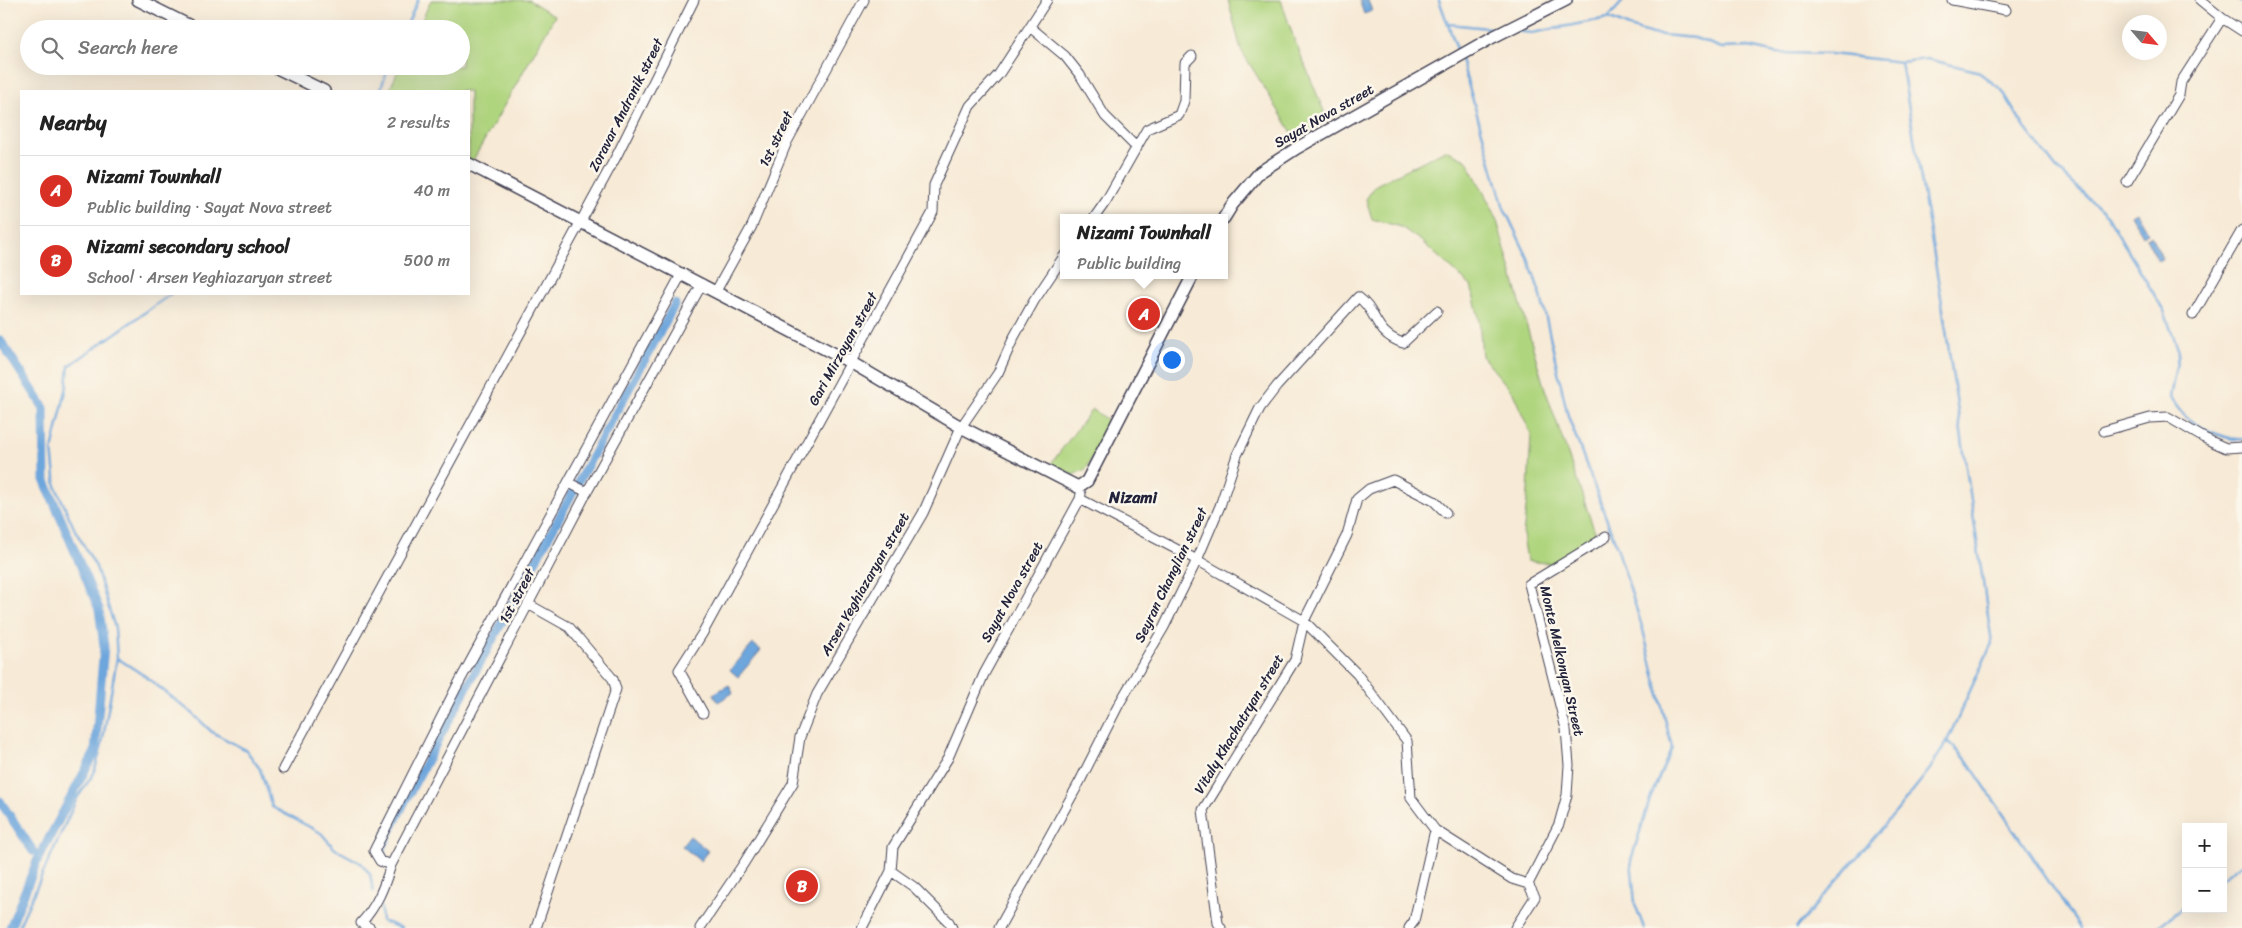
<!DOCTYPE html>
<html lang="en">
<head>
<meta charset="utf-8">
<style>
  :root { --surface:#fff; --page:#f2f2f2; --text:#222; --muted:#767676; --line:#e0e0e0; --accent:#d93025 }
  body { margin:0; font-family:Sriracha,sans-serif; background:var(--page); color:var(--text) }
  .controls { position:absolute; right:15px; bottom:15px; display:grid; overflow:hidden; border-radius:0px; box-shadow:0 5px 20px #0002 }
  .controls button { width:45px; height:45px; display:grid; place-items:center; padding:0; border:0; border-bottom:1px solid var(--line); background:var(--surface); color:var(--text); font:25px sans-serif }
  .compass { position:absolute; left:2122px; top:15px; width:45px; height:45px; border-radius:50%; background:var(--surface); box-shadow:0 5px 20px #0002; rotate:118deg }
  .you { position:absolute; left:1171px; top:359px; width:18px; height:18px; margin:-12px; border:4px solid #fff; border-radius:50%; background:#1a73e8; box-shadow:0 0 0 8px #1a73e833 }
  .badge { display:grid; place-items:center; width:32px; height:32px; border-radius:50%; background:var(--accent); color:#fff; font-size:16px; font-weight:700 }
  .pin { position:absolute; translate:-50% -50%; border:2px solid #fff; box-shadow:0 1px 5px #0006 }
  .popup { position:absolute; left:1060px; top:214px; width:168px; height:65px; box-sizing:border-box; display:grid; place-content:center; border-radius:0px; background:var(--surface); filter:drop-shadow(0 1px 4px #0005); font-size:16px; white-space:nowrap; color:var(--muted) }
  .popup b { font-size:19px; color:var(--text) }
  .popup::after { content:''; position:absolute; left:50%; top:100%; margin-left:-10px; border:10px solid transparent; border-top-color:var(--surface) }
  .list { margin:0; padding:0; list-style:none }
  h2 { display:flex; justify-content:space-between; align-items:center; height:65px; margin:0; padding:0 20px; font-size:21px }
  h2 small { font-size:16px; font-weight:400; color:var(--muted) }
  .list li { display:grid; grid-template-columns:32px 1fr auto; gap:15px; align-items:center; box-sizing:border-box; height:70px; padding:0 20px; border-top:1px solid var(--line) }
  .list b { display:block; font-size:19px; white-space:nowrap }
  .list p { margin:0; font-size:16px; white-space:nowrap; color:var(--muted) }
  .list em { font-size:16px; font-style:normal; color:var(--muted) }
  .icon { flex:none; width:28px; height:28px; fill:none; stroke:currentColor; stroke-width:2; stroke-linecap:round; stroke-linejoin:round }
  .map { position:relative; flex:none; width:2242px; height:928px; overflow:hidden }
  .search { position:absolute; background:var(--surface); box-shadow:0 5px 20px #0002; left:20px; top:20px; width:450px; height:55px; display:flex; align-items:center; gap:12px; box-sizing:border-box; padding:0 18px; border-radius:28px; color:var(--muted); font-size:19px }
  .panel { position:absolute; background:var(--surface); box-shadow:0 5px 20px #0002; left:20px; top:90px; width:450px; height:205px; border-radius:0px }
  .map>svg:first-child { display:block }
</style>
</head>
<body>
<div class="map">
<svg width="2242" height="928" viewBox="0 0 2242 928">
  <rect width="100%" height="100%" fill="#fbf7ec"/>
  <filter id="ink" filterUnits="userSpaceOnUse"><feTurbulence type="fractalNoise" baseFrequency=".02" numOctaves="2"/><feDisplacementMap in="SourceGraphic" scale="10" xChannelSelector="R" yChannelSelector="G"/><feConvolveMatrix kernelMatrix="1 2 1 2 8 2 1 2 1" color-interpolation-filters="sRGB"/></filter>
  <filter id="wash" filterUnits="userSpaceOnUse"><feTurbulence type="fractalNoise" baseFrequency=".0096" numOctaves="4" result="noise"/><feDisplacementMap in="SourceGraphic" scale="20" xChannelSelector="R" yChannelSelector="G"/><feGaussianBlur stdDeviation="1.12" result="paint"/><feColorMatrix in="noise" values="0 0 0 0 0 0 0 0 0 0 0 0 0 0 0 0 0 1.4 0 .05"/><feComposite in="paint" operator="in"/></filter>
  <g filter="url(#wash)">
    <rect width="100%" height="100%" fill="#f7ead6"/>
    <path fill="#b0d57f" stroke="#697c5d" d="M 431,0 L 529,0 L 555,16 L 472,162 L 469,160 L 469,91 L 389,91 L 400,66 L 461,66 L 461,29 L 418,29 Z
      M 1228,0 L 1281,0 L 1293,36 L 1328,121 L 1296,139 L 1241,50 Z
      M 1445,150 L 1466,159 L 1495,214 L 1543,383 L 1596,535 L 1555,564 L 1527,561 L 1523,535 L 1528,491 L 1531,434 L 1513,393 L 1482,356 L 1479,318 L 1471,286 L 1421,241 L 1401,227 L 1372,219 L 1366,199 L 1376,185 Z
      M 1092,409 L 1110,422 L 1086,469 L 1073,475 L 1050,465 Z"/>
    <path fill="#6da6dc" stroke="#48648c" d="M 1359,0 L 1368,0 L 1372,11 L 1364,14 Z
      M 2136,212 L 2148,233 L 2143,236 L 2131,215 Z
      M 2151,236 L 2163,259 L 2158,261 L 2146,238 Z
      M 753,644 L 761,650 L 738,677 L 730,670 Z
      M 729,685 L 733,693 L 718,702 L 713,694 Z
      M 690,836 L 708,851 L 700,861 L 682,846 Z"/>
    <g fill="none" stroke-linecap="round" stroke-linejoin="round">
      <path stroke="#6da6dc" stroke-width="2.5" d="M 1439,0 L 1458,52
        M 2238,0 L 2242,3
        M 1608,18 L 1629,27 L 1652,34 L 1695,38 L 1722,48 L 1749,47 L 1776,53 L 1831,54 L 1901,62 L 1927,59 L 1977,71 L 2002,90 L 2025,128 L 2056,168 L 2108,216 L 2125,246 L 2164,311 L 2179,352 L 2170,397 C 2174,402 2177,408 2182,413 C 2192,425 2227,441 2242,439
        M 1449,24 L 1498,29
        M 405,29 L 418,0
        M 1513,31 L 1532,33 L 1608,18 L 1624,0
        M 1461,59 L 1504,208 L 1528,258 L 1541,296 L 1568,416 L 1617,547 L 1643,630 L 1672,747 L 1651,796 L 1631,860 L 1635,904 L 1644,928
        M 380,91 L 389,66
        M 117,658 L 145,676 L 192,713 L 212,732 L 246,750 L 260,769 L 272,807 L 321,833 L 335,849 L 361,863 L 370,874 L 373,891
        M 1947,741 L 1966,759 L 2080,928
        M 2223,878 L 2242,864
        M 381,906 L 382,921 L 401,928
        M 18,928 L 77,798 L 94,773 L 102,744 L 117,658 L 115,628 L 96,567 L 74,528 L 56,487 L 52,450 L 67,386 L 69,366 L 171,294
        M 1796,928 L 1896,812 L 1930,769 L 1947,741 L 1992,643 L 1942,303 L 1901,62
        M 2156,928 L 2186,905"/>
      <path stroke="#6da6dc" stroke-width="9" d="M 0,340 L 44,408 L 45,481 L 99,609 L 104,646 L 95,752 L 38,859 L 10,928
        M 0,801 L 33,851
        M 383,858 L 381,850 L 406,799 L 675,304"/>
    </g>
  </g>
  <g filter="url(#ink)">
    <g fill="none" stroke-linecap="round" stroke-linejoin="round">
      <defs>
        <path id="minor" d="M 1952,0 L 2006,10
          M 2200,0 L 2222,18 L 2242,31
          M 1030,27 L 1065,56 L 1080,75 L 1105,116 L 1137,148
          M 2127,182 L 2179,95 L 2181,82 L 2222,18
          M 1094,218 L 1106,201 L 1147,129 L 1179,115 L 1184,101 L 1185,63 L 1192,56
          M 716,291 L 752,226 L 787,142 L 864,0
          M 2193,315 L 2242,230
          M 2104,431 L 2150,418 L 2168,417 L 2204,438 L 2226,448 L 2242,447
          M 569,483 L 587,492
          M 1080,499 L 1197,560 L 1304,621 L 1357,674 L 1407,741 L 1411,798 L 1435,830 L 1512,879 L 1528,884 L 1535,897 L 1515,928
          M 528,604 L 569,627 L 613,679 L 616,689 L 536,928
          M 703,713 L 679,670 L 702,634 L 933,212 L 934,185 L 970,106 L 999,74 L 1047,0
          M 283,769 L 617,155 L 694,0
          M 391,865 L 380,861 L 374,851 L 456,688 L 682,273
          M 891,871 L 914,887 L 949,922 L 952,928
          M 1528,884 L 1559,824 L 1567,795 L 1569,765 L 1566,729 L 1529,584 L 1606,537
          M 370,928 L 361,923 C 377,906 384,887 391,865 L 587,492 L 702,284
          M 700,928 L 744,863 L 793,783 L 800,737 L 817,694 L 923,513 L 961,427 L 998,373 L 1014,337 L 1034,301 L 1064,256
          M 862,928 L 891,871 L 893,847 L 948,758 L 984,674 L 1080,499 L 1081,494
          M 999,928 L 1079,783 L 1119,704 L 1164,627 L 1197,560 L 1220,506 L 1237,455 L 1260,408 L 1277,386 L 1358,297 C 1378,311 1373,333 1403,343 L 1437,311
          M 1221,928 L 1218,923 L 1203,810 L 1295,660 L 1304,621 L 1347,535 L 1357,499 L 1369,489 L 1393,480 L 1434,501 L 1446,513
          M 1409,928 L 1414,921 L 1435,830"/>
        <path id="major" d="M 138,0 L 196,29
          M 273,66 L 324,91
          M 469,164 L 852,363 L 961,427 L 1078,487 L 1087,481 L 1193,275
          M 1224,218 L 1232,205 L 1260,172 L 1297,148 L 1493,37 L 1566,0"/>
      </defs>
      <use href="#minor" stroke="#424052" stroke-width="11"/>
      <use href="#major" stroke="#424052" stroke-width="14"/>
      <use href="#minor" stroke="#fff" stroke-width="9"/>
      <use href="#major" stroke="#fff" stroke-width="11"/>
    </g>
  </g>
  <g text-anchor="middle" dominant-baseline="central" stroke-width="5" stroke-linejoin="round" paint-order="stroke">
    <g font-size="14" fill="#22223b" stroke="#fbf7ec">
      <text transform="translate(626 105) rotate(-63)">Zoravar Andranik street</text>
      <text transform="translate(1324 116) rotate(-30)">Sayat Nova street</text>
      <text transform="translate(776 139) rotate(-64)">1st street</text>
      <text transform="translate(843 349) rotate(-61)">Gari Mirzoyan street</text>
      <text transform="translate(1171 575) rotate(-64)">Seyran Changlian street</text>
      <text transform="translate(865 584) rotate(-60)">Arsen Yeghiazaryan street</text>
      <text transform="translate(1012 592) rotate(-61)">Sayat Nova street</text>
      <text transform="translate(517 596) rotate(-62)">1st street</text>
      <text transform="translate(1562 661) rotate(77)">Monte Melkonyan Street</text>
      <text transform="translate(1239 724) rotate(-59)">Vitaly Khachatryan street</text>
    </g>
    <g font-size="16" font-weight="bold" fill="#22223b" stroke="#fbf7ec">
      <text x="1133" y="497">Nizami</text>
    </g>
  </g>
</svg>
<div class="controls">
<button>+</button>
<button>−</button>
</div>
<svg class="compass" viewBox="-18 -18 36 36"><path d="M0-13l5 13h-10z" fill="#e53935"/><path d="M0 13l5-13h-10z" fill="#767676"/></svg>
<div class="you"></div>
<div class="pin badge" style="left:1144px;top:314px">A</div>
<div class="popup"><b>Nizami Townhall</b>Public building</div>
<div class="pin badge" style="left:802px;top:886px">B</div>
<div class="search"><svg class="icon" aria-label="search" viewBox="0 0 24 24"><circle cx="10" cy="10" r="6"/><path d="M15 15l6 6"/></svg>Search here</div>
<section class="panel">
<h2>Nearby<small>2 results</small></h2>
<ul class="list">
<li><span class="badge">A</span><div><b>Nizami Townhall</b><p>Public building · Sayat Nova street</p></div><em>40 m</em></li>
<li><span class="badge">B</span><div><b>Nizami secondary school</b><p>School · Arsen Yeghiazaryan street</p></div><em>500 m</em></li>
</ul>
</section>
</div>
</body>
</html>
